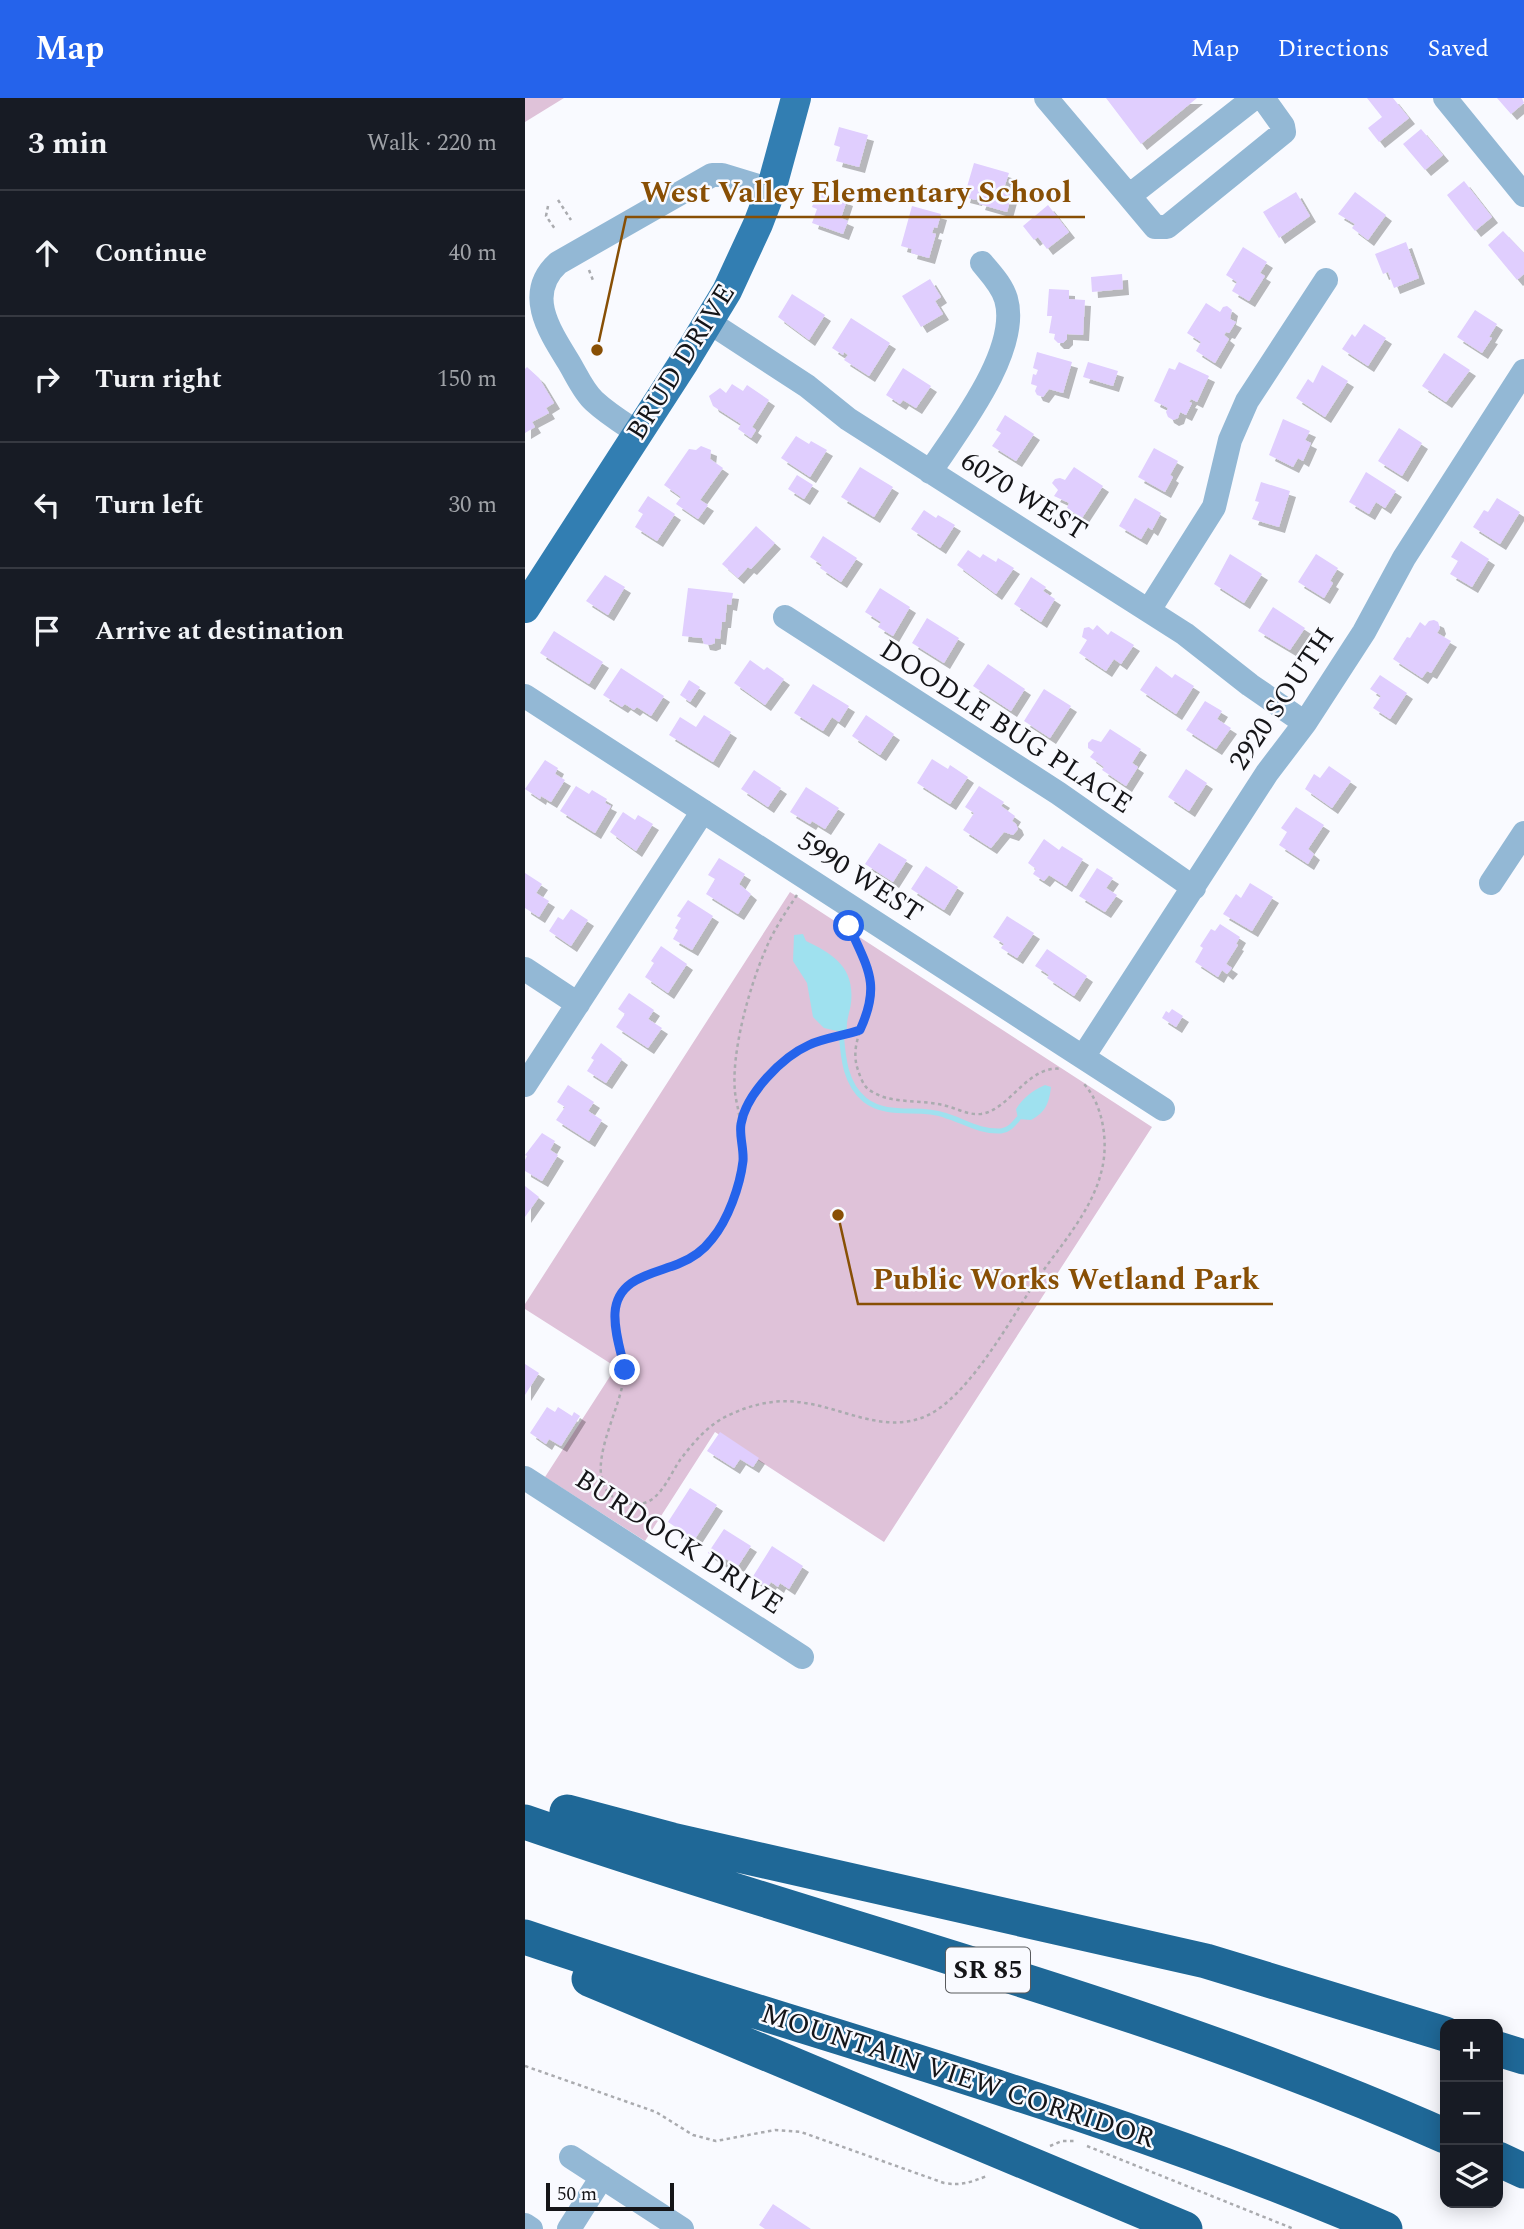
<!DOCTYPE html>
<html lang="en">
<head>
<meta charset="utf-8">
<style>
  :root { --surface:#171b24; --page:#20242c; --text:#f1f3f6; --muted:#9ea1a6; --line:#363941; --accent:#2563eb }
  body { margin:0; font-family:Spectral,serif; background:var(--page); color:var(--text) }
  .controls { position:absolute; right:21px; bottom:21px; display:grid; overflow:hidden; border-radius:14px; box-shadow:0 4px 18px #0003 }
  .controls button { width:63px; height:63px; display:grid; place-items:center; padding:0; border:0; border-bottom:2px solid var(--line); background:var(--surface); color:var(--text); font:35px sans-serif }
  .scale { position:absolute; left:21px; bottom:18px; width:128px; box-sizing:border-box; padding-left:7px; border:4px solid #151518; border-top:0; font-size:19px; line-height:24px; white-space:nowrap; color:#151518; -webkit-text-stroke:5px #f9faff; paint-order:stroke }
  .stop { position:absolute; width:21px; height:21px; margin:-16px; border:5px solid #2563eb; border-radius:50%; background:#fff }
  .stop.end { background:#2563eb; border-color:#fff; box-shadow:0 2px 7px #0008 }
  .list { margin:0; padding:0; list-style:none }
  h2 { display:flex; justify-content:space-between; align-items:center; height:91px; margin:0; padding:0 28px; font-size:30px }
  h2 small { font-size:23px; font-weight:400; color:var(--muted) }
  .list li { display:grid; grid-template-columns:46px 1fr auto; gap:21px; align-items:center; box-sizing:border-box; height:126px; padding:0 28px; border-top:2px solid var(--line) }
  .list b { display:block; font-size:26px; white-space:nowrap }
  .list em { font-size:23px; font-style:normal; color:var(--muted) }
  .icon { flex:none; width:38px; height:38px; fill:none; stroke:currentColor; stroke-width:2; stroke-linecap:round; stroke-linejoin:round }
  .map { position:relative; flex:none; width:999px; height:2131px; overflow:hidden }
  header { display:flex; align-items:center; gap:42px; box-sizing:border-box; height:98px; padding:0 35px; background:var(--accent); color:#fff }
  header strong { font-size:33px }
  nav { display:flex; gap:38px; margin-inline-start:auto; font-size:24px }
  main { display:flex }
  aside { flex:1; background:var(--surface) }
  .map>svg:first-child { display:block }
</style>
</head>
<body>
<header>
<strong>Map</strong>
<nav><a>Map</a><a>Directions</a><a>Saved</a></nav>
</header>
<main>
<aside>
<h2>3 min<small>Walk · 220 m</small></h2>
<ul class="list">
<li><svg class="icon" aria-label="ahead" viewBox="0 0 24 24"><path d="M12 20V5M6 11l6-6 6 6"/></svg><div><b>Continue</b></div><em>40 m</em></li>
<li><svg class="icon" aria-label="right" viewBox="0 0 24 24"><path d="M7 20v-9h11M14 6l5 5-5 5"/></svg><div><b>Turn right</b></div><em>150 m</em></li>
<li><svg class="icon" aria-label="left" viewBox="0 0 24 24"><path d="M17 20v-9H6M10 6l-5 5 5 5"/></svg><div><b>Turn left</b></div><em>30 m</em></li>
<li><svg class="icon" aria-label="arrive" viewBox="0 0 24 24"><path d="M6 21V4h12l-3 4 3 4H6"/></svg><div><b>Arrive at destination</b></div></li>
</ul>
</aside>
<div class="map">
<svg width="999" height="2131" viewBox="0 0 999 2131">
  <defs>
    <filter id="shadow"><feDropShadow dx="6" dy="6" stdDeviation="0" flood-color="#0004"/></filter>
  </defs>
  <rect width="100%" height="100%" fill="#f9faff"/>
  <path fill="#dfc2d9" d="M 0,0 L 39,0 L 0,24 Z
    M 265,794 L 627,1029 L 359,1444 L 190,1334 L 120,1443 L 20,1379 L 91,1269 L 0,1211 L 0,1206 Z"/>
  <path fill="#9fe1ef" d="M 278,836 L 281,843 C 308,856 330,869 326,905 C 325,914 321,922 322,932 L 312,933 L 299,930 L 288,919 L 282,885 L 268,863 L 269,837 Z
    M 520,987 L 526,989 C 524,1005 521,1014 506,1022 L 493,1021 L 491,1011 C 499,999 507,993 520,987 Z"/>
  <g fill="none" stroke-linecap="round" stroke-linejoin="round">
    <path stroke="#9fe1ef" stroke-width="5" d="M 316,933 C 318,957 319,985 340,1002 C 363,1020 394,1008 419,1017 C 439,1023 454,1034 476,1033 C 484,1032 488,1027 493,1021"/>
  </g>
  <path fill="#e0cefe" filter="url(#shadow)" d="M 581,0 L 672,0 L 616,46 Z
    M 842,0 L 868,0 L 884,20 L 854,44 L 843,30 L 857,19 Z
    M 972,0 L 997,0 L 999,5 L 986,16 Z
    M 314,29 L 343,37 L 334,69 L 311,63 L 315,49 L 309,47 Z
    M 896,31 L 918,57 L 900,72 L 878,46 Z
    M 449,65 L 484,75 L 478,93 L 487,96 L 482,114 L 454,106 L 456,101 L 452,100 L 451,102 L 439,99 Z
    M 939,83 L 967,119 L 950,133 L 922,97 Z
    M 293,92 L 322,102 L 316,120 L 323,123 L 318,136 L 287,125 L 292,111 L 287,109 Z
    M 771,94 L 785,118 L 754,140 L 738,114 Z
    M 830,94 L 861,117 L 843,142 L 827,130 L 830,126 L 813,116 Z
    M 523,107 L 544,134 L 522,151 L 513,139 L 509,142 L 498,128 Z
    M 387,108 L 416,116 L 412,130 L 409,129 L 407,135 L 411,136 L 404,160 L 386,155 L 387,151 L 376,148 Z
    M 978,133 L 999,155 L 999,176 L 992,182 L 963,147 Z
    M 881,144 L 894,180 L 869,190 L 863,174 L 858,176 L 850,156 Z
    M 718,149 L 742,164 L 735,175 L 740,178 L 724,203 L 707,193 L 712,184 L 701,177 Z
    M 597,176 L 598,191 L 567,194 L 566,179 Z
    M 405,181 L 416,199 L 410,203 L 418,216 L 396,229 L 377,198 Z
    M 524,191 L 544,192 L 544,201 L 560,202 L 558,237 L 542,236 L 542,241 L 538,245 L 533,245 L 529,241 L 530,236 L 524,235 L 527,218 L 522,218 Z
    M 267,196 L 300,217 L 284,242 L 253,219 Z
    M 681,205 L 695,214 L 698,209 L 702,208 L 707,212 L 705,221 L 711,224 L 704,235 L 701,234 L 699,237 L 704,241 L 690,265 L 671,253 L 676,244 L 662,235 Z
    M 950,212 L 972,226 L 964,239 L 967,240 L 957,255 L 932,239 Z
    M 326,220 L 365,245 L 344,278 L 319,262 L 323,257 L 319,254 L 318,257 L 307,250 Z
    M 839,226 L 861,240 L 843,268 L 817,251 L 827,236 L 830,239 Z
    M 512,254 L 547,264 L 538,295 L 524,291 L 518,299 L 512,297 L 510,293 L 512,288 L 506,286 L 508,276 L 511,277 L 513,272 L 508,270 Z
    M 919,255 L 945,272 L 921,304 L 897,288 Z
    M 563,264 L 593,273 L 588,288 L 558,279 Z
    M 654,264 L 684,278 L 672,304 L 666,301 L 664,304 L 667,305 L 661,317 L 655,314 L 653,320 L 648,322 L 643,319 L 641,314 L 643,310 L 629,303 L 644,270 L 650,272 Z
    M 797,267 L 823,283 L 800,319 L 771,300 L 783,281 L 788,285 Z
    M 2,269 L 14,280 L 29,305 L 21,310 L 24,315 L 7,324 L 10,329 L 0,335 L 0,271 Z
    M 378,270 L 406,288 L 391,310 L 378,302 L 375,306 L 361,297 Z
    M 207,286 L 218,293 L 222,287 L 244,302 L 227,329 L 231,332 L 226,340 L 213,331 L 216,326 L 188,308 L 184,298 L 195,290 L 201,295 Z
    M 480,317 L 509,336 L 491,363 L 467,348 L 476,335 L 471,332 Z
    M 758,321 L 785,333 L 780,342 L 786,345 L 778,363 L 773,360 L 768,369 L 744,357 Z
    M 874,330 L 897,345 L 877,378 L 853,363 Z
    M 271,338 L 284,346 L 286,343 L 302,352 L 285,379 L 256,360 Z
    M 176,348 L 186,352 L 185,361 L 198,370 L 175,402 L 183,407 L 173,421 L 151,406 L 156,399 L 139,387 L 164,351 L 171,352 Z
    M 629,350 L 653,363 L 645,377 L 648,379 L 640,394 L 613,379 Z
    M 335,369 L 368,389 L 349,419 L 316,399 Z
    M 549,369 L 578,388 L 557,420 L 542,410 L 544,405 L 529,398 L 533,392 L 527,385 L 530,381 L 535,380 L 540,382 Z
    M 841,374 L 871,393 L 860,410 L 851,404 L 844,416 L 824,404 Z
    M 272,377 L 288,387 L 279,401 L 263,391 Z
    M 736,384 L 765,393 L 754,429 L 727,421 L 734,404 L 730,403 Z
    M 123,398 L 150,416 L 132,443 L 110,429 L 118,416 L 113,413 Z
    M 610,400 L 636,415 L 627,432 L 623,429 L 616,441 L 594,428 Z
    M 972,400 L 995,414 L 975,446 L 948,429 L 959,412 L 963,414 Z
    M 399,412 L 411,420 L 413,417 L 430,427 L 415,450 L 386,431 Z
    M 231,428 L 250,445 L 226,471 L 223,469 L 213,480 L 197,466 Z
    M 298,438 L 332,460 L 316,484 L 295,470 L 297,467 L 285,459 Z
    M 936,443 L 964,461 L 947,489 L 925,476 L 933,463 L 926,459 Z
    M 443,452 L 455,460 L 458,456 L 471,464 L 473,460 L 489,470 L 471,496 L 432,467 Z
    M 705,456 L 737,476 L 719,505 L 689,486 Z
    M 791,456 L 813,470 L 805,483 L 808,485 L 799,500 L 773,484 Z
    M 80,477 L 100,489 L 83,517 L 61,503 Z
    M 506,479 L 521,489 L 518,493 L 530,501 L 516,524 L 489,506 Z
    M 163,490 L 208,495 L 206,507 L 202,506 L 200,524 L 197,524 L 195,541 L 190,540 L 190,545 L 185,547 L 179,546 L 177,540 L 157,538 Z
    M 355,490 L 385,509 L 368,538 L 353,529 L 356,524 L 340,514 Z
    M 748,509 L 780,530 L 765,552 L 733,533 Z
    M 402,520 L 434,540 L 419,565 L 387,545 Z
    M 909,522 L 913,524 L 915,530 L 912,535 L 926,543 L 906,575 L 902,573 L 897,580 L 868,561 L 882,539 L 885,540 L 895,524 L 900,528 L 904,523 Z
    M 572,527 L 583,537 L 586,533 L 609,547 L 596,566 L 589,561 L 581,573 L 554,555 L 562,542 L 557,539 L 559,530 L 564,529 L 568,532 Z
    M 29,533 L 78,564 L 64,586 L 15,555 Z
    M 225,562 L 239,572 L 242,569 L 259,581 L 240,607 L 209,585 Z
    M 463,566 L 500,591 L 486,613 L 448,588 Z
    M 631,568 L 647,580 L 650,576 L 669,588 L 651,616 L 615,592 Z
    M 96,570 L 139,598 L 126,618 L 112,609 L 109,612 L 100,606 L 97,609 L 78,597 Z
    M 855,577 L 882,595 L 865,621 L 848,610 L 856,598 L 845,591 Z
    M 164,582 L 175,589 L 165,604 L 155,597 Z
    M 288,586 L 324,608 L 314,624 L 307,619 L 298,633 L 269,615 Z
    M 519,591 L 546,608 L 525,640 L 499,623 Z
    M 680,603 L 697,613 L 692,621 L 706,630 L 691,651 L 661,632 Z
    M 179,617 L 206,634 L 188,664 L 144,637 L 155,619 L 171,629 Z
    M 341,617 L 369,636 L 355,657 L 327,638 Z
    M 585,631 L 616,651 L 607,665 L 613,669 L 601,688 L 577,672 L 579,669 L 565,659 L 569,654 L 563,650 L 563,645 L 567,641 L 576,644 Z
    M 407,661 L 423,671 L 425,667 L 443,679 L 425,706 L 392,685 Z
    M 20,662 L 33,670 L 30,676 L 40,682 L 26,704 L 16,698 L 15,701 L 0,691 Z
    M 804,668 L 826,683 L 807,710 L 780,691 L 789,676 L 795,680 Z
    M 661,671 L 682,685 L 664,713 L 643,699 Z
    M 229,672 L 256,690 L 243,709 L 216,691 Z
    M 51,688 L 64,696 L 67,692 L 82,701 L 80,705 L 86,708 L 70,735 L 35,713 Z
    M 454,688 L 479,704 L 476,708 L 490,718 L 487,723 L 491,726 L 493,731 L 488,737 L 479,734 L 466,750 L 438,732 L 449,715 L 440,709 Z
    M 281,689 L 314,710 L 300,731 L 287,723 L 285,726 L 265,714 Z
    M 771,709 L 799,727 L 783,751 L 789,756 L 783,766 L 754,747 L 762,734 L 756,730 Z
    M 98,714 L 110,722 L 113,717 L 128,726 L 111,753 L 85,734 Z
    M 519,741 L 534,752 L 537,748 L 558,761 L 541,788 L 524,777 L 519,783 L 508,776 L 511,771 L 503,765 Z
    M 354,745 L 382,762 L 368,784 L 340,766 Z
    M 194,760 L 220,776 L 214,786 L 226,796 L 213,816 L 181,796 L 190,781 L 183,777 Z
    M 401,768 L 433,789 L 419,812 L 386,791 Z
    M 572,770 L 588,780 L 581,790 L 592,797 L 580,814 L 554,798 Z
    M 0,775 L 17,786 L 11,795 L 24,803 L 14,819 L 0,810 Z
    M 725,785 L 748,799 L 727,833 L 698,816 L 711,796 L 716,800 Z
    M 163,802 L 188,818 L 167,852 L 148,841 L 153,832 L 150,830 L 156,820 L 152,818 Z
    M 46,811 L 63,822 L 46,848 L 24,833 L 33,819 L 38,822 Z
    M 482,818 L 509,835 L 492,860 L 476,850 L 479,846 L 468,839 Z
    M 695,826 L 715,839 L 711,846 L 713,847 L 701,866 L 707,870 L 702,876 L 697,872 L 693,879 L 670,864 L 678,850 L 675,848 L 686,831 L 690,833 Z
    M 136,848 L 162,866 L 143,895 L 120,879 L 129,865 L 126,863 Z
    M 522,851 L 562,878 L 549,898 L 522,880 L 524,877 L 510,868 Z
    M 104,895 L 129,912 L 123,921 L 137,930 L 123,950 L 91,929 L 100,916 L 93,911 Z
    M 647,911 L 658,918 L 651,929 L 637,920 L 641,913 L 644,915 Z
    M 76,945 L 97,961 L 81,985 L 62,973 L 69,962 L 66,960 Z
    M 43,987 L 69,1004 L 63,1013 L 77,1022 L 64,1043 L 31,1022 L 40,1009 L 32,1004 Z
    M 17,1035 L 30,1043 L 25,1052 L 33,1057 L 17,1083 L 0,1073 L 0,1062 L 2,1058 L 0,1057 Z
    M 0,1088 L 14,1099 L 0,1119 Z
    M 0,1266 L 14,1275 L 0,1297 Z
    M 22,1309 L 30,1314 L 33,1309 L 47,1318 L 49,1314 L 55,1318 L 36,1348 L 24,1341 L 21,1346 L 5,1335 Z
    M 195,1334 L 234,1360 L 228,1369 L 215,1361 L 209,1370 L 182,1353 Z
    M 165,1390 L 192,1407 L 168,1444 L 153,1434 L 155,1432 L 143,1424 Z
    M 199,1431 L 226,1448 L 213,1468 L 201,1461 L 198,1465 L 183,1455 Z
    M 247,1448 L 278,1468 L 264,1491 L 255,1485 L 253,1489 L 246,1484 L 242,1490 L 227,1480 Z
    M 248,2106 L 286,2131 L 240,2131 L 234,2127 Z"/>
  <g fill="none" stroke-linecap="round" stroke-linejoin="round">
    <path stroke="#aaabaf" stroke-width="2.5" stroke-dasharray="3.5 3.5" stroke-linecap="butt" d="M 33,102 L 46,122
      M 23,108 L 21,118 L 30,131
      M 64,172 L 69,185
      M 272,797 C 260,815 248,833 240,853 C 224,890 206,955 210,994 C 211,1004 214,1013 215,1023 C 220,1053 216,1080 204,1108 C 196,1127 186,1148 167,1159 C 143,1173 114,1170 98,1195 C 82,1220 99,1246 99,1273 C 100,1308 52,1377 91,1401 C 99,1405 111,1408 119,1405 C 136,1401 146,1375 155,1362 C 168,1345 183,1327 202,1318 C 227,1306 252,1300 280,1305 C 320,1311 358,1335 399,1319 C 413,1313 424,1303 434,1293 C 465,1260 488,1218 513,1180 C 535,1148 566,1114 576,1075 C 584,1047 579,1008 559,986
      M 327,835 C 334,851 345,867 347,885 C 349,916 322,941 333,972 C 335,978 338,987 343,991 C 347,994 356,999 362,1000 C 382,1005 404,1002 425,1009 C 435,1012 444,1017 456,1016 C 485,1012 503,966 537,971
      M 217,1024 C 232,991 250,964 282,948 C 298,940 318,938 335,932
      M 0,1968 L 131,2014 L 168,2037 L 191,2043 L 250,2032 L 276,2034 L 419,2085 C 437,2088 446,2084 462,2078
      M 525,2048 L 537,2043 L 549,2043
      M 562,2048 L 769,2131"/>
    <path stroke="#93b8d5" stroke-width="24" d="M 521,0 L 604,98 L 729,0
      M 920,0 L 999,97
      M 604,98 L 630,129 L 642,129 L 759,34 L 758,28 L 738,0
      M 184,224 L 282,288 L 323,321 L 660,536 L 725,587 L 780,625
      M 113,335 C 98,325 83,316 69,303 C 58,293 51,276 43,263 C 23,231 0,195 33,165 L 187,77 L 197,77 L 246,92
      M 405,374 C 432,333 496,252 481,201 C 477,187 466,176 457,165
      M 624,512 L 689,409 L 705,342 L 722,303 L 801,182
      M 260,519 L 533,695 L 669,790
      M 0,598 L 638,1011
      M 966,785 L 999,735
      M 0,871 L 53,906
      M 558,959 L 742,675 L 780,625 L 839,534 L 879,460 L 999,273
      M 0,987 L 178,713
      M 0,1380 L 277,1559
      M 46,2059 L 157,2131
      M 0,2127 L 6,2131
      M 44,2131 L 77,2079"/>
    <path stroke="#327eb2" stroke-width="30" d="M 0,510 L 159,264 L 202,193 L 233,126 L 246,92 L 271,0"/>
    <path stroke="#1f6897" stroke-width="35" d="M 42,1714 L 147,1742 L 681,1863 L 920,1936
      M 0,1724 C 306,1830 624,1906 920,2038
      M 0,1839 C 287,1936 581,2011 860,2131
      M 64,1881 L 660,2131
      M 973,1951 L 999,1959
      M 973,2061 L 999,2073"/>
  </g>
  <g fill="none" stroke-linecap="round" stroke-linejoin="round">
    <path stroke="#2563eb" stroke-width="9" d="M 100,1272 C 96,1254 89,1234 90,1215 C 92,1180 128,1176 153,1166 C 166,1161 178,1153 187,1141 C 203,1122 215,1088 218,1063 C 219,1051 214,1037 216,1026 C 221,996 257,959 284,947 C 299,940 318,938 335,932 C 356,886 343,871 324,828"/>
  </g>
  <g text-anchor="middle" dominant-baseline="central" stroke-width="5" stroke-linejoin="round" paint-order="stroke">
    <rect fill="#f9faff" stroke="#595a5d" stroke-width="2" x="421" y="1849.5" width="84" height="45" rx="5"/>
    <g font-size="26" font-weight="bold" fill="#151518">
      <text x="463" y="1872">SR 85</text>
    </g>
    <g font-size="28" fill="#151518" stroke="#f9faff">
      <text transform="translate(156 264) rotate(-58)">BRUD DRIVE</text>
      <text transform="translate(499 398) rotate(32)">6070 WEST</text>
      <text transform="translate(757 601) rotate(-56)">2920 SOUTH</text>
      <text transform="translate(481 629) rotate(33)">DOODLE BUG PLACE</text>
      <text transform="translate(335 779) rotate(33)">5990 WEST</text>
      <text transform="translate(154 1444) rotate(33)">BURDOCK DRIVE</text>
      <text transform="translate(433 1978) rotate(18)">MOUNTAIN VIEW CORRIDOR</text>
    </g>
  </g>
  <path fill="none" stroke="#884f05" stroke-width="2.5" d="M72 252L101 119H560M313 1117L333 1206H748"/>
  <g fill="#884f05" stroke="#f9faff" stroke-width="2.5">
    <circle cx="72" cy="252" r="7"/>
    <circle cx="313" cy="1117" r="7"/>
  </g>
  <g font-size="30" text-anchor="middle" font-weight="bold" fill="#884f05" stroke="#f9faff" stroke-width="5" stroke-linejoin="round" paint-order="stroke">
    <text x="331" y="104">West Valley Elementary School</text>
    <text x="541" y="1191">Public Works Wetland Park</text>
  </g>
</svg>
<div class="controls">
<button>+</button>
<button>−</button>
<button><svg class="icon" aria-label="layers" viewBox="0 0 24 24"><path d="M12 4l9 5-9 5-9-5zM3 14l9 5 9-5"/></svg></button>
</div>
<div class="scale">50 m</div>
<div class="stop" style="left:324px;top:828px"></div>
<div class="stop end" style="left:100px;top:1272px"></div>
</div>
</main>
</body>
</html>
